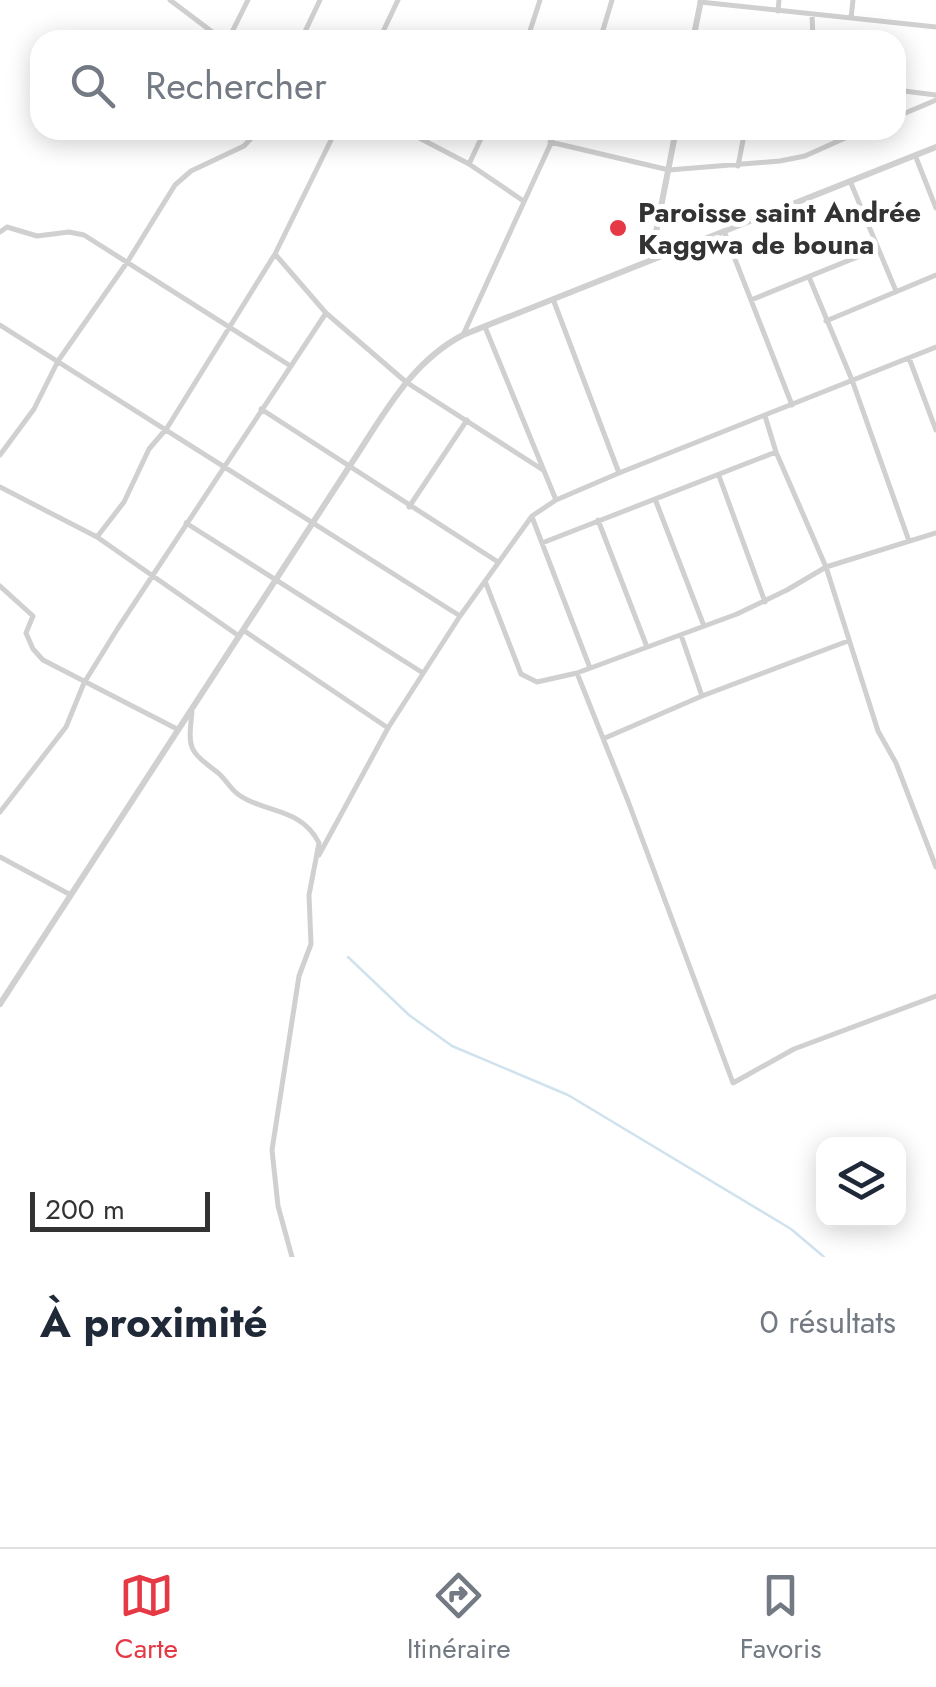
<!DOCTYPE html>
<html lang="fr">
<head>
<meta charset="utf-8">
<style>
  :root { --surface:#fff; --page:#f6f6f7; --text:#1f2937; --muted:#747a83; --line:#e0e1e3; --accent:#e63946 }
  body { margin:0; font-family:Jost,sans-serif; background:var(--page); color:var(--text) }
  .controls { position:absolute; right:30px; bottom:30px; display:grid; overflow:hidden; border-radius:20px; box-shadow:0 5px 25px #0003 }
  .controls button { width:90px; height:90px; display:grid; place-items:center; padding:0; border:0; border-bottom:2px solid var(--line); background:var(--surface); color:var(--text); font:50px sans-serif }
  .scale { position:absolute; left:30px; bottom:25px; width:180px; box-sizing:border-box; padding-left:10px; border:5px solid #333; border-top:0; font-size:28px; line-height:35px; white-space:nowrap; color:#333; -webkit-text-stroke:8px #fff; paint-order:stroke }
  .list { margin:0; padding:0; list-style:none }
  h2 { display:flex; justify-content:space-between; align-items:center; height:130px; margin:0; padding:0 40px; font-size:42px }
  h2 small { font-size:32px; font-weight:400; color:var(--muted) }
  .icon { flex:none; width:55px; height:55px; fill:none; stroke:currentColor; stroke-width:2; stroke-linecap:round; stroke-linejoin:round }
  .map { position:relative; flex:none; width:936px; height:1257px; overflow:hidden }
  .search { position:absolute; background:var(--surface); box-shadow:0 5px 25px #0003; left:30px; right:30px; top:30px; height:110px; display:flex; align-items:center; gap:25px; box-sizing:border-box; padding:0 35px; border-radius:30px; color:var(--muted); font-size:38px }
  .sheet { height:290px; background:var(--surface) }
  nav { display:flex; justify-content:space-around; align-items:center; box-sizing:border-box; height:140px; border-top:2px solid var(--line); background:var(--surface); font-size:28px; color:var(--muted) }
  nav a { display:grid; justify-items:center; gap:5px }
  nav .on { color:var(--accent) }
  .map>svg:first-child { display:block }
</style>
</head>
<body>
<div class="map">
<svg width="936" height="1257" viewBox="0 0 936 1257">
  <rect width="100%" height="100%" fill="#fff"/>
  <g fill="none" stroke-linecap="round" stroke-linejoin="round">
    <path stroke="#cfe2ee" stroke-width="2.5" d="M 348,957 L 409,1015 L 452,1046 L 568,1095 L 791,1229 L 824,1257"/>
    <path stroke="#d0d0d0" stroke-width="5" d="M 170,0 L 223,40
      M 700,2 L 936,27
      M 778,11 L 779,0
      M 812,14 L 813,40
      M 851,18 L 853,0
      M 228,40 L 248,0
      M 301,40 L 320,0
      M 379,40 L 398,0
      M 527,40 L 540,0
      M 600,40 L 612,0
      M 896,90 L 936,95
      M 896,117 L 936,100
      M 404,130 L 469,164 L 522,200
      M 832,130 L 836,141
      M 550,142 L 669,170 L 780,161 L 805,156 L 863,130
      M 915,155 L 936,208
      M 469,164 L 485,130
      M 738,166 L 745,130
      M 850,181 L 896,291
      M 724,231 L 792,405
      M 0,232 L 7,227 L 37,236 L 69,232 L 84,235 L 289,365
      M 275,254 L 326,313 L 406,382 L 543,470
      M 809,277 L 852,380 L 909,541
      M 553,299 L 619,473
      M 751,300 L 877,249
      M 826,321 L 936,275
      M 0,325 L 460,616
      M 485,327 L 556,500
      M 463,335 L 557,130
      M 909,358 L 936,430
      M 261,409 L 498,562
      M 765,416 L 776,452 L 826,567 L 878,731 L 896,763 L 936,867
      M 0,455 L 34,409 L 58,361 L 128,261 L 175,185 L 191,171 L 244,146 L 259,130
      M 719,476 L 765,602
      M 0,487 L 97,537 L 239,636
      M 655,499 L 704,626
      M 409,507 L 467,420
      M 532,517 L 590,668
      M 598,520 L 647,647
      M 186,523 L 423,673
      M 97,537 L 124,502 L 149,449 L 167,428 L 275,254 L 336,130
      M 542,543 L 776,452
      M 485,581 L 521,674 L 537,682 L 577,673 L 737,614 L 787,590 L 826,567 L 936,533
      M 0,586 L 33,616 L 26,633 L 33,649 L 43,660 L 177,729
      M 243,630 L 388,728
      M 681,635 L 702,696
      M 577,673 L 628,801 L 733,1083 L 794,1049 L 936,996
      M 192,712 C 188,749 188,750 217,772 C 226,779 230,789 239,795 C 264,813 301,807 319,843 L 309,895 L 311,944 L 299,976 L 272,1150 L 278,1206 L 292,1257
      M 605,738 L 702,696 L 848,641
      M 0,812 L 66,727 L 84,683 L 118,628 L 326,313
      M 319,855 L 388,728 L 460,616 L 532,516 L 556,500 L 619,473 L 936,347
      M 0,857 L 69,894"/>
    <path stroke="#d0d0d0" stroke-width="6" d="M 693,40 L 701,0
      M 651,258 L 676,130
      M 0,1004 L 349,467 C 382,418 409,363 463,335 L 936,147"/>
  </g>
  <circle fill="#e63946" stroke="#fff" stroke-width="4" cx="618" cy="228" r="10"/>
  <g text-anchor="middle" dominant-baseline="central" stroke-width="10" stroke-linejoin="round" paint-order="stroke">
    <g font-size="28" font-weight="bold" fill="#333" stroke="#fff" text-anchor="start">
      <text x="638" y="212">Paroisse saint Andrée<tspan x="638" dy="32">Kaggwa de bouna</tspan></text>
    </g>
  </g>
</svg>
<div class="controls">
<button><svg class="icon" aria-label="layers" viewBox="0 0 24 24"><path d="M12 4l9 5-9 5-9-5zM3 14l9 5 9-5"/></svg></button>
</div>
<div class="scale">200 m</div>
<div class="search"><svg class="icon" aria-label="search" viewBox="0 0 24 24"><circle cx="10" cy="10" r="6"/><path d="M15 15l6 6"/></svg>Rechercher</div>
</div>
<section class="sheet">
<h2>À proximité<small>0 résultats</small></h2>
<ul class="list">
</ul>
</section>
<nav>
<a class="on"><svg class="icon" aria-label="map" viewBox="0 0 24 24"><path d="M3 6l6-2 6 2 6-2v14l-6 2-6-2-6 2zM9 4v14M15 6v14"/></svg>Carte</a>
<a><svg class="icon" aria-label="directions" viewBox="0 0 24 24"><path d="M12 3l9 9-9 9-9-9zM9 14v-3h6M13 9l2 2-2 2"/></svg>Itinéraire</a>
<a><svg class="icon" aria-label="saved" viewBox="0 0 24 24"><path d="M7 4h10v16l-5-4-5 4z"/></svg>Favoris</a>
</nav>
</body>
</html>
